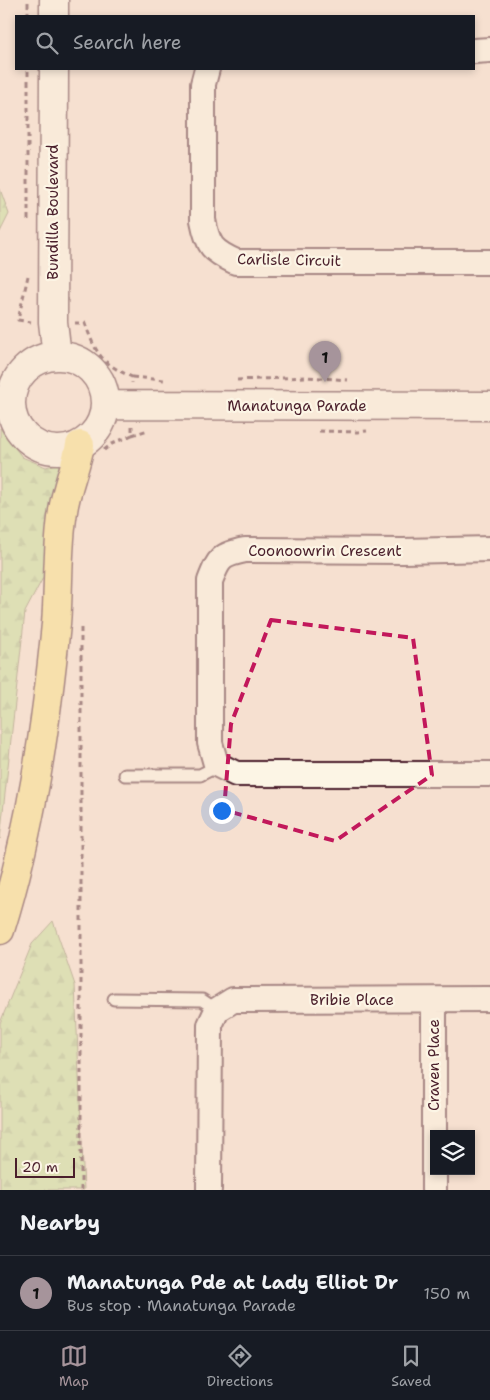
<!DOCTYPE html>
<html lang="en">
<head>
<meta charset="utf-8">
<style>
  :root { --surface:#171b24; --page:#20242c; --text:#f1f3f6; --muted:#9ea1a6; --line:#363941; --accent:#a6949b }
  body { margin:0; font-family:"Shantell Sans",sans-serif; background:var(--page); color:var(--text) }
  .controls { position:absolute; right:15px; bottom:15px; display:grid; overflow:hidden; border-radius:0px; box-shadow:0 2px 8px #0003 }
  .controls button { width:45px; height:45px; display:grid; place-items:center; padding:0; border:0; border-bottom:1px solid var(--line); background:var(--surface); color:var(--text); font:25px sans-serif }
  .scale { position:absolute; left:15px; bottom:12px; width:60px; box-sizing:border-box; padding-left:5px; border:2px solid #4a1f2b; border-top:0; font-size:14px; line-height:18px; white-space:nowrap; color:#4a1f2b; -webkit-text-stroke:4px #fcf5e5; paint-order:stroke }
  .you { position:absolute; left:221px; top:810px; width:18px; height:18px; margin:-12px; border:4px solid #fff; border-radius:50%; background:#1a73e8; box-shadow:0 0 0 8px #1a73e833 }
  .badge { display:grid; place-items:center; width:32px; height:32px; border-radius:50%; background:var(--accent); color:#111; font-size:16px; font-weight:700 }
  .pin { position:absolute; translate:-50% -41px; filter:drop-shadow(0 1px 2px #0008) }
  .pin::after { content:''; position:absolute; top:26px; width:18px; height:15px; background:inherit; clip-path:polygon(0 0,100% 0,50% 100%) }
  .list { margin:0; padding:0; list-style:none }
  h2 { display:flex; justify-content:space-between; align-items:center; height:65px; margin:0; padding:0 20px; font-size:21px }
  h2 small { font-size:16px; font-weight:400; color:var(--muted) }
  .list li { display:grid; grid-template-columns:32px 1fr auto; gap:15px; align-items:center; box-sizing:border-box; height:75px; padding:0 20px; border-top:1px solid var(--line) }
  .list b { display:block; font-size:19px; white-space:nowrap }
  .list p { margin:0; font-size:16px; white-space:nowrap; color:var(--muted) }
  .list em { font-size:16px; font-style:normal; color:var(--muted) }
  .icon { flex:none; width:28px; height:28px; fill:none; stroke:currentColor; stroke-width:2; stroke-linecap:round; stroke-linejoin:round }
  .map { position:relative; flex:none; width:490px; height:1190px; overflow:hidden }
  .search { position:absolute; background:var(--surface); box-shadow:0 2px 8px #0003; left:15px; right:15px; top:15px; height:55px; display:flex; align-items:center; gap:12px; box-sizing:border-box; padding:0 18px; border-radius:0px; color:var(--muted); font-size:19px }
  .sheet { height:140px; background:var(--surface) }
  nav { display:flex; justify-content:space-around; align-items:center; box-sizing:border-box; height:70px; border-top:1px solid var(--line); background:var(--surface); font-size:14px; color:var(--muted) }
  nav a { display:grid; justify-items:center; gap:2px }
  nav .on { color:var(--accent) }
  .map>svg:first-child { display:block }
</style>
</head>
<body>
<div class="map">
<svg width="490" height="1190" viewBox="0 0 490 1190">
  <defs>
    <pattern id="forest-firs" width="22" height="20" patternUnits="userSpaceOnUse" patternTransform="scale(1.25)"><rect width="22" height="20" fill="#c0dd95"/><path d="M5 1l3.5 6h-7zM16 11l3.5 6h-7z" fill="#a6bd81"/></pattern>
  </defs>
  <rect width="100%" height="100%" fill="#f6e0d0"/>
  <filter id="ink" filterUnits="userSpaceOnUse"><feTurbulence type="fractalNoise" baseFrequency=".02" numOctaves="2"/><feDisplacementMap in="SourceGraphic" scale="10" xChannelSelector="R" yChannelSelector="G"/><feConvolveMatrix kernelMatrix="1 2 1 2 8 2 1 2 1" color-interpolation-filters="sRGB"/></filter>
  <g filter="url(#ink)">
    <path fill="url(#forest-firs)" stroke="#857e60" d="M 0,189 L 9,214 L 0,232 Z
      M 0,428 L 22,457 L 46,467 L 68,461 L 46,572 L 25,612 L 0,839 Z
      M 53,921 L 75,985 L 84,1190 L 0,1190 L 0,1023 L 32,944 Z"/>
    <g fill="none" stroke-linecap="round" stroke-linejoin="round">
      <defs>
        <path id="lane" d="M 125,775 L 200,775 L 210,770 L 216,764
          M 114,999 L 202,1000 L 217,1010"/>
        <path id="street" d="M 474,51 L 490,50
          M 207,69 L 203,84 L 203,220 C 208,246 212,251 236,262 L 490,262
          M 490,549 L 403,551 L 245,550 C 221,555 219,558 210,581 L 210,743 L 216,764 L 236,774 L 490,774
          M 209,1190 L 210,1025 L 217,1010 L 233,1000 L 490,999
          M 434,1190 L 434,1000"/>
        <path id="secondary" d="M 54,16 L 54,0
          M 54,69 L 53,322 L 57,356
          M11 403a47 47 0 1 1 94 0a47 47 0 1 1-94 0Z
          M 105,405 L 490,406"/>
        <path id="highway" d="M 0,930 C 31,831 46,727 56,624 C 59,587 57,548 63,511 C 66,488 76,467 80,445"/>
      </defs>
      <use href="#lane" stroke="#4a1f2b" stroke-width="15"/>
      <use href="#street" stroke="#4a1f2b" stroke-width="28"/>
      <use href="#secondary" stroke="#4a1f2b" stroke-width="31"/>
      <use href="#highway" stroke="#4a1f2b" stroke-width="31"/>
      <path stroke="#4a1f2b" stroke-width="3" stroke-dasharray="5 4" stroke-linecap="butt" d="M 28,16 L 28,0
        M 28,220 L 28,69
        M 28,276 L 18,320 L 31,322
        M 75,323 L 85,323 C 96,354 101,363 132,377 L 132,383
        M 132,377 L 164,380
        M 237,380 L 307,377 L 348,380
        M 319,431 L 358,432 L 367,431
        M 132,435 L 148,430
        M 104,450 L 112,444 L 132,435 L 132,426
        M 81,628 L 81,1190"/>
      <use href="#lane" stroke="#fcf5e5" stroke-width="11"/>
      <use href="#street" stroke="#fcf5e5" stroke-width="24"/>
      <use href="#secondary" stroke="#fcf5e5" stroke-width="28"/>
      <use href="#highway" stroke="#f9e181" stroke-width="28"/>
    </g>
  </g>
  <path d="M0 0H490V1190H0ZM 271,620 L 413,638 L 432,775 L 335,841 L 224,810 L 231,724 Z" fill="#f6e0d0" fill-opacity=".55" fill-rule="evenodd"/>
  <path fill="none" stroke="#c2185b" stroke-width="4" stroke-dasharray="10 6" stroke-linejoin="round" d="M 271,620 L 413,638 L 432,775 L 335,841 L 224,810 L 231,724 Z"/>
  <g text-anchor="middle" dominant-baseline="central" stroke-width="4.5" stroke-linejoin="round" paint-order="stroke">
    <g font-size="15" fill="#4a1f2b" stroke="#fcf5e5">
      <text transform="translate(53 212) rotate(-90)">Bundilla Boulevard</text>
      <text transform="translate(289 260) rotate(1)">Carlisle Circuit</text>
      <text x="297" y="406">Manatunga Parade</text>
      <text x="325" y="551">Coonoowrin Crescent</text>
      <text x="352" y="1000">Bribie Place</text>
      <text transform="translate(434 1065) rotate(-90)">Craven Place</text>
    </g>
  </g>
</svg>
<div class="controls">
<button><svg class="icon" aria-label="layers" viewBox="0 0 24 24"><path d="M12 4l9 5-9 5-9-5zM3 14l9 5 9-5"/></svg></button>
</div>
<div class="scale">20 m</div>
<div class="you"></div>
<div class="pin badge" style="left:325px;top:382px">1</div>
<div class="search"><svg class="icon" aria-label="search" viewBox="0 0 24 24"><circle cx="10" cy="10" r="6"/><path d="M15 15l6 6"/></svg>Search here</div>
</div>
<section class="sheet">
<h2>Nearby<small></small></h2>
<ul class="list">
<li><span class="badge">1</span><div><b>Manatunga Pde at Lady Elliot Dr</b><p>Bus stop · Manatunga Parade</p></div><em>150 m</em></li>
</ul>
</section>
<nav>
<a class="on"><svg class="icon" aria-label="map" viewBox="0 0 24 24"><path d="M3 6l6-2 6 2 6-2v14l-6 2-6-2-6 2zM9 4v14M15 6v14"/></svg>Map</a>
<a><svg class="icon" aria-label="directions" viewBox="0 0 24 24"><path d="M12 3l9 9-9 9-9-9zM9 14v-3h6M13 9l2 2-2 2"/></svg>Directions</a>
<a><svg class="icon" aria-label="saved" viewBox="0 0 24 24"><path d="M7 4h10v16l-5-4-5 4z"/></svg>Saved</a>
</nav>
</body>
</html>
